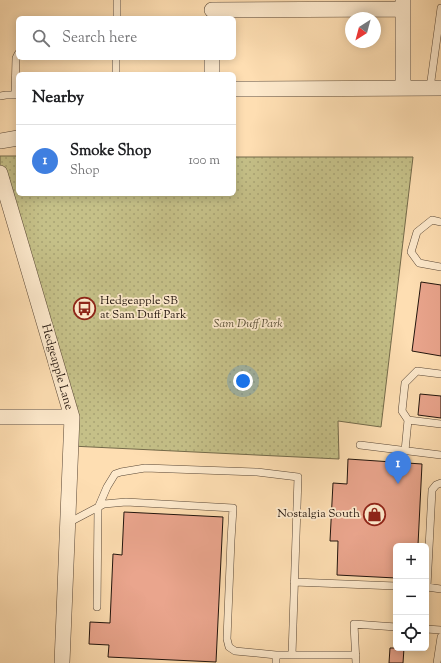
<!DOCTYPE html>
<html lang="en">
<head>
<meta charset="utf-8">
<style>
  :root { --surface:#fff; --page:#f6f6f6; --text:#202124; --muted:#757577; --line:#e0e0e0; --accent:#8f2418 }
  body { margin:0; font-family:"Sorts Mill Goudy",serif; background:var(--page); color:var(--text) }
  .controls { position:absolute; right:12px; bottom:12px; display:grid; overflow:hidden; border-radius:6px; box-shadow:0 2px 10px #0003 }
  .controls button { width:36px; height:36px; display:grid; place-items:center; padding:0; border:0; border-bottom:1px solid var(--line); background:var(--surface); color:var(--text); font:20px sans-serif }
  .compass { position:absolute; left:345px; top:12px; width:36px; height:36px; border-radius:50%; background:var(--surface); box-shadow:0 2px 10px #0003; rotate:216deg }
  .you { position:absolute; left:243px; top:381px; width:14px; height:14px; margin:-10px; border:3px solid #fff; border-radius:50%; background:#1a73e8; box-shadow:0 0 0 6px #1a73e833 }
  .badge { display:grid; place-items:center; width:26px; height:26px; border-radius:50%; background:var(--accent); color:#fff; font-size:13px; font-weight:700 }
  .pin { position:absolute; translate:-50% -33px; filter:drop-shadow(0 1px 2px #0008) }
  .pin::after { content:''; position:absolute; top:21px; width:14px; height:12px; background:inherit; clip-path:polygon(0 0,100% 0,50% 100%) }
  .list { margin:0; padding:0; list-style:none }
  h2 { display:flex; justify-content:space-between; align-items:center; height:52px; margin:0; padding:0 16px; font-size:17px }
  h2 small { font-size:13px; font-weight:400; color:var(--muted) }
  .list li { display:grid; grid-template-columns:26px 1fr auto; gap:12px; align-items:center; box-sizing:border-box; height:72px; padding:0 16px; border-top:1px solid var(--line) }
  .list b { display:block; font-size:15px; white-space:nowrap }
  .list p { margin:0; font-size:13px; white-space:nowrap; color:var(--muted) }
  .list em { font-size:13px; font-style:normal; color:var(--muted) }
  .icon { flex:none; width:22px; height:22px; fill:none; stroke:currentColor; stroke-width:2; stroke-linecap:round; stroke-linejoin:round }
  .map { position:relative; flex:none; width:441px; height:663px; overflow:hidden }
  .search { position:absolute; background:var(--surface); box-shadow:0 2px 10px #0003; left:16px; top:16px; width:220px; height:44px; display:flex; align-items:center; gap:10px; box-sizing:border-box; padding:0 14px; border-radius:6px; color:var(--muted); font-size:15px }
  .panel { position:absolute; background:var(--surface); box-shadow:0 2px 10px #0003; left:16px; top:72px; width:220px; height:124px; border-radius:6px }
  .map>svg:first-child { display:block }
</style>
</head>
<body>
<div class="map">
<svg width="441" height="663" viewBox="0 0 441 663">
  <defs>
    <pattern id="park-dots" width="8" height="8" patternUnits="userSpaceOnUse"><rect width="8" height="8" fill="#c5c088"/><path d="M2 2h.1M6 6h.1" fill="none" stroke="#a9a474" stroke-width="1.8" stroke-linecap="round"/></pattern>
  </defs>
  <rect width="100%" height="100%" fill="#fedeb2"/>
  <filter id="stains"><feTurbulence type="fractalNoise" baseFrequency=".005" numOctaves="4"/><feColorMatrix values="0 0 0 0 .2 0 0 0 0 .09 0 0 0 0 .02 0 0 0 .5 -.17"/></filter>
  <radialGradient id="worn" r=".72"><stop offset=".6" stop-color="#630" stop-opacity="0"/><stop offset="1" stop-color="#630" stop-opacity=".3"/></radialGradient>
  <path fill="url(#park-dots)" stroke="#746a4a" d="M 0,156 L 18,156 L 18,194 L 234,194 L 234,157 L 413,157 L 381,427 L 338,421 L 339,459 L 71,446 L 72,417 L 0,173 Z"/>
  <path fill="#eaa58d" stroke="#22150d" d="M 421,282 L 441,285 L 441,356 L 412,351 Z
    M 420,394 L 441,396 L 441,418 L 418,415 Z
    M 348,459 L 422,464 L 418,545 L 396,546 L 396,578 L 337,575 L 338,541 L 330,541 L 333,483 L 347,484 Z
    M 124,512 L 223,517 L 216,662 L 108,657 L 109,645 L 89,644 L 90,622 L 110,623 L 113,554 L 122,555 Z
    M 390,648 L 404,648 L 403,663 L 389,663 Z"/>
  <g fill="none" stroke-linecap="round" stroke-linejoin="round">
    <defs>
      <path id="lane" d="M 117,18 L 117,0
        M 116,74 L 116,58
        M 430,88 L 441,8
        M 15,95 L 16,58 L 18,54
        M 0,96 L 6,95 L 18,95
        M 441,222 L 432,220 L 417,232 L 411,252 L 419,263 L 441,267
        M 441,374 L 417,371 L 405,383 L 402,411 L 408,420 L 441,424
        M 360,445 L 441,455
        M 405,451 L 408,420
        M 441,483 L 436,485 L 432,490 L 427,587 L 441,589
        M 68,523 L 104,504 L 126,502 L 233,508 L 231,540 L 227,639 L 229,647 L 235,651 L 276,655
        M 294,582 L 396,586
        M 97,607 L 98,508 L 107,487 L 115,474 L 121,472 L 145,468 L 257,472 L 298,477 L 292,655
        M 426,629 L 441,630
        M 276,663 L 276,655 L 356,655
        M 356,663 L 354,624 L 396,627
        M 437,663 L 441,637"/>
      <path id="street" d="M 212,10 L 403,9
        M 212,74 L 212,58
        M 403,88 L 403,0
        M 234,89 L 441,88
        M 0,141 L 18,138
        M 0,173 L 72,417 L 62,663
        M 0,417 L 72,417"/>
    </defs>
    <use href="#lane" stroke="#594736" stroke-width="8"/>
    <use href="#street" stroke="#594736" stroke-width="16"/>
    <use href="#lane" stroke="#feeacd" stroke-width="7"/>
    <use href="#street" stroke="#feeacd" stroke-width="15"/>
  </g>
  <defs>
    <symbol id="bus-ring" viewBox="-11 -11 22 22"><circle r="9.5" fill="#feeacd" stroke="#8f2418" stroke-width="1.5"/><path d="M-5-6H5V4H4V6H2V4H-2V6H-4V4H-5ZM-3.5-4V0h7V-4ZM-3.5 1.2v1.5H-2V1.2ZM2 1.2v1.5H3.5V1.2Z" fill="#8f2418"/></symbol>
    <symbol id="shop-ring" viewBox="-11 -11 22 22"><circle r="9.5" fill="#feeacd" stroke="#8f2418" stroke-width="1.5"/><path d="M-5-2.5h2.3a2.7 3.5 0 0 1 5.4 0H5L5.5 6h-11ZM-1.5-2.5h3a1.5 2.3 0 0 0-3 0Z" fill="#8f2418"/></symbol>
  </defs>
  <g fill-rule="evenodd">
    <use href="#bus-ring" x="72" y="296" width="25" height="25"/>
    <use href="#shop-ring" x="362" y="502" width="25" height="25"/>
  </g>
  <g text-anchor="middle" dominant-baseline="central" stroke-width="3.5" stroke-linejoin="round" paint-order="stroke">
    <g font-size="12" fill="#22150d" stroke="#feeacd" text-anchor="start">
      <text x="100" y="301">Hedgeapple SB<tspan x="100" dy="14">at Sam Duff Park</tspan></text>
      <text x="360" y="514" text-anchor="end">Nostalgia South</text>
    </g>
    <g font-size="12" font-style="italic" fill="#5b5138" stroke="#feeacd">
      <text x="248" y="324">Sam Duff Park</text>
    </g>
    <g font-size="12" fill="#22150d" stroke="#feeacd">
      <text transform="translate(57 367) rotate(74)">Hedgeapple Lane</text>
    </g>
  </g>
  <rect width="100%" height="100%" filter="url(#stains)"/>
  <rect width="100%" height="100%" fill="url(#worn)"/>
</svg>
<div class="controls">
<button>+</button>
<button>−</button>
<button><svg class="icon" aria-label="locate" viewBox="0 0 24 24"><circle cx="12" cy="12" r="6"/><path d="M12 2v4M12 18v4M2 12h4M18 12h4"/></svg></button>
</div>
<svg class="compass" viewBox="-18 -18 36 36"><path d="M0-13l5 13h-10z" fill="#e53935"/><path d="M0 13l5-13h-10z" fill="#757577"/></svg>
<div class="you"></div>
<div class="pin badge" style="left:398px;top:484px;background:#3f7fe0">1</div>
<div class="search"><svg class="icon" aria-label="search" viewBox="0 0 24 24"><circle cx="10" cy="10" r="6"/><path d="M15 15l6 6"/></svg>Search here</div>
<section class="panel">
<h2>Nearby<small></small></h2>
<ul class="list">
<li><span class="badge" style="background:#3f7fe0">1</span><div><b>Smoke Shop</b><p>Shop</p></div><em>100 m</em></li>
</ul>
</section>
</div>
</body>
</html>
